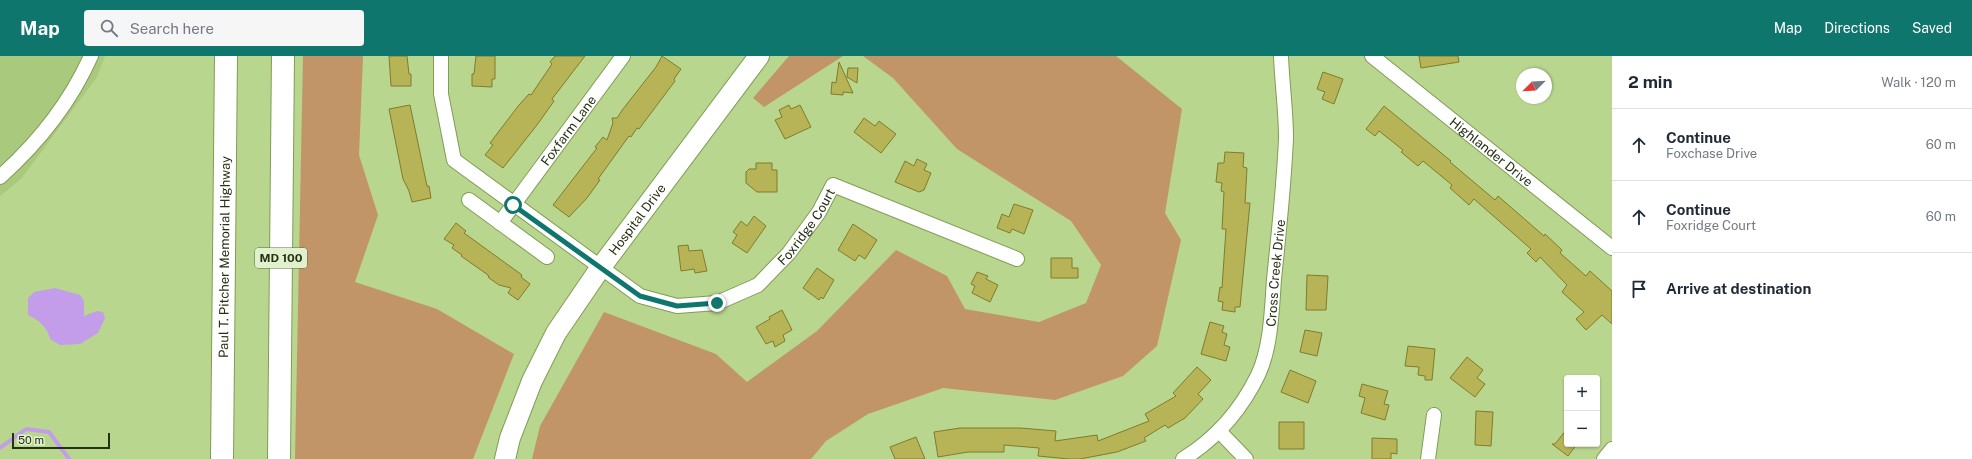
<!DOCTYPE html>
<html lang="en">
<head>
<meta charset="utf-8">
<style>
  :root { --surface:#fff; --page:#f6f6f7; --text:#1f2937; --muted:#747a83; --line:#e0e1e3; --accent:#0f766e }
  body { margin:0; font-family:"Public Sans",sans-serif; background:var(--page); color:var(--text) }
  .controls { position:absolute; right:12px; bottom:12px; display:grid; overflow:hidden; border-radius:4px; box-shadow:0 1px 3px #0004 }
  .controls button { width:36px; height:36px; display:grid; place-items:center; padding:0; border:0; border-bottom:1px solid var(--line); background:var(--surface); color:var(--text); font:20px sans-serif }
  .compass { position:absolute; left:1516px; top:12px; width:36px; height:36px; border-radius:50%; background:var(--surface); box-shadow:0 1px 3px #0004; rotate:246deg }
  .scale { position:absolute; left:12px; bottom:10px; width:98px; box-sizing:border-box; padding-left:4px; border:2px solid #253113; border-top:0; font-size:11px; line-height:14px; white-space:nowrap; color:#253113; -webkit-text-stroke:3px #e1f1cd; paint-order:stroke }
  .stop { position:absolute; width:12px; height:12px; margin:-9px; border:3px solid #0f766e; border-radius:50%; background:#fff }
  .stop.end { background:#0f766e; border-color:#fff; box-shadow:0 1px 4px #0008 }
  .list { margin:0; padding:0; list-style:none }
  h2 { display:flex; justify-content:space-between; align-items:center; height:52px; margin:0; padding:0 16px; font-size:17px }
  h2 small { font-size:13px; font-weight:400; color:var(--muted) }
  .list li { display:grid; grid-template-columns:26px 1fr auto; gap:12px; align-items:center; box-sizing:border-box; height:72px; padding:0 16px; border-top:1px solid var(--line) }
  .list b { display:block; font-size:15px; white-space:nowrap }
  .list p { margin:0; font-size:13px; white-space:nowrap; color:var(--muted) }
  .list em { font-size:13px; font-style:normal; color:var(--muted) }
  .icon { flex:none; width:22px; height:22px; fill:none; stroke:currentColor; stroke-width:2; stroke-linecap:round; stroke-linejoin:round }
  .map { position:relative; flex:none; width:1612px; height:403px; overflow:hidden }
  header { display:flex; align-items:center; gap:24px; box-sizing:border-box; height:56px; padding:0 20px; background:var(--accent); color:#fff }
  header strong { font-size:19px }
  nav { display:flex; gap:22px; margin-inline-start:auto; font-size:14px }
  .search { width:280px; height:36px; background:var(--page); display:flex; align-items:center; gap:10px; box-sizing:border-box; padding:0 14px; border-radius:4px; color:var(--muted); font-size:15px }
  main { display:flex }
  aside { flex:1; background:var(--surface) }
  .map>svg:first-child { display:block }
</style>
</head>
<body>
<header>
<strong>Map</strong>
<div class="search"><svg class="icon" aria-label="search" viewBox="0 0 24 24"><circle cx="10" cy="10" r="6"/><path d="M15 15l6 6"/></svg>Search here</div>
<nav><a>Map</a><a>Directions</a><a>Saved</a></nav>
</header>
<main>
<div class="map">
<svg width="1612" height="403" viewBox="0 0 1612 403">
  <rect width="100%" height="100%" fill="#b8d68d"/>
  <path fill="#a9ca7c" d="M 0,0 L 105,0 L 97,21 L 21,123 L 0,140 Z"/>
  <path fill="#c19568" d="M 303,0 L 363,0 L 359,99 L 378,159 L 355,226 L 437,253 L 514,298 L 473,403 L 295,403 Z
    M 789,0 L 843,0 L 764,51 L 753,42 Z
    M 863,0 L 1116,0 L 1182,53 L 1165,157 L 1181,184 L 1157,290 L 1123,320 L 1055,344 L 943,332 L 868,358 L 826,385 L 811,403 L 532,403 L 540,370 L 604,256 L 716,298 L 747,326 L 817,275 L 896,194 L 947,220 L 965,253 L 1039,266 L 1086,247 L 1101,209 L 1071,165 L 957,93 L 893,22 Z"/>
  <path fill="#c39dea" d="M 55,232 L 80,239 L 84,245 L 84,260 L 97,255 L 103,256 L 105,262 L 98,277 L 80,288 L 60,289 L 50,283 C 48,272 38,263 28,259 L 28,242 L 34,236 Z"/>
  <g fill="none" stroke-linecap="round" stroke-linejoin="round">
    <path stroke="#c39dea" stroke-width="4" d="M 0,392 L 26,373 L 49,376 L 69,403"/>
  </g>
  <path fill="#b7b357" stroke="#807c2c" d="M 389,0 L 407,0 L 409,18 L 411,18 L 411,30 L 391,30 Z
    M 476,0 L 495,0 L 495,23 L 492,23 L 492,31 L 472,30 L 472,18 L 474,18 Z
    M 555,0 L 585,0 L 552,43 L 554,45 L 537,69 L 503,112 L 485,99 L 493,89 L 490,87 L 519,49 L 529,38 L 531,39 L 552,8 L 550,6 Z
    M 662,0 L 681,13 L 674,23 L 675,25 L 639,73 L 637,72 L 631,81 L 629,80 L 598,123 L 600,124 L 587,142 L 569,161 L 553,149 L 597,92 L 595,91 L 603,81 L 607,84 L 613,67 L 612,62 L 617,62 L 623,53 L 656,11 Z
    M 1419,0 L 1458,0 L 1459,6 L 1421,12 Z
    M 839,6 L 853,37 L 843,36 L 843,39 L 831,38 L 832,26 L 836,27 Z
    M 848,12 L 858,12 L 857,27 L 847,21 Z
    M 1323,16 L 1343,23 L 1334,48 L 1322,43 L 1325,36 L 1317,33 Z
    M 410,49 L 427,130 L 429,130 L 431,142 L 412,146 L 409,135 L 403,123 L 389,53 Z
    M 789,49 L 791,53 L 800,49 L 811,71 L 785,83 L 775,64 L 782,61 L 779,54 Z
    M 1384,50 L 1451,105 L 1450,106 L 1495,144 L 1498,140 L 1544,180 L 1545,178 L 1562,194 L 1560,197 L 1586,220 L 1590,215 L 1612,235 L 1612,268 L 1602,259 L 1586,274 L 1576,263 L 1584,256 L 1562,236 L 1567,229 L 1540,201 L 1536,206 L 1527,197 L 1531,193 L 1474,143 L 1469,149 L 1450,132 L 1452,129 L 1423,105 L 1418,110 L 1401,96 L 1403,94 L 1379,75 L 1375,80 L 1366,73 Z
    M 864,62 L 875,70 L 879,65 L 896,78 L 881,97 L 854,76 Z
    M 1225,96 L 1244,97 L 1243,111 L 1247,112 L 1245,147 L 1250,147 L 1240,251 L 1235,251 L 1235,256 L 1222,254 L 1223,246 L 1218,245 L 1220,231 L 1222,232 L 1226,173 L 1222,173 L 1224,136 L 1221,135 L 1222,127 L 1216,126 L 1218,107 L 1224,107 Z
    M 917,103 L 927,108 L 924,114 L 931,117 L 924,134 L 919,136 L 895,126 L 905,105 L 914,110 Z
    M 756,107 L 772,107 L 772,114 L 777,114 L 777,136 L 757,136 L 746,127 L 746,116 L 749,113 L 756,113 Z
    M 1014,148 L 1033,154 L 1024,178 L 1012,173 L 1010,177 L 997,172 L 1002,158 L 1009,161 Z
    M 754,160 L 766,170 L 747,197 L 732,187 L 737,179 L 733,176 L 741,165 L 747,170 Z
    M 456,167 L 466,175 L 464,177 L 522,219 L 521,221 L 530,228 L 518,244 L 508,237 L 511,232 L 499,229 L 489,222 L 488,219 L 461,200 L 462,199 L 452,192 L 454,189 L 444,183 Z
    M 853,168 L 877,184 L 865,203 L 859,199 L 855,205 L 838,194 Z
    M 688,189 L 689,195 L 702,194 L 707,215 L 695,217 L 694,213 L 681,215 L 678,190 Z
    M 1051,202 L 1072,202 L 1072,212 L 1078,212 L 1078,222 L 1051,222 Z
    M 817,212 L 834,224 L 823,243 L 821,241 L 819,244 L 803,232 Z
    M 977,216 L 988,220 L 986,223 L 998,229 L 990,246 L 972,237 L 975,230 L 971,228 Z
    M 1307,219 L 1328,220 L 1326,254 L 1306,254 Z
    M 782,254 L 792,274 L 783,279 L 785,285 L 775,291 L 773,285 L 766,288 L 756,271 L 770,263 L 769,261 Z
    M 1210,266 L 1224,270 L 1222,276 L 1227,278 L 1224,289 L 1230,291 L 1226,305 L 1201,298 Z
    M 1305,274 L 1322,277 L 1317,300 L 1300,296 Z
    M 1408,290 L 1435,293 L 1432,324 L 1425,324 L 1425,320 L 1418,319 L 1419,311 L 1405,310 Z
    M 1467,301 L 1483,314 L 1477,322 L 1485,328 L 1475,341 L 1450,322 Z
    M 1197,311 L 1211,324 L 1198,338 L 1203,343 L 1185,362 L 1168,372 L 1165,369 L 1144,382 L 1146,385 L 1117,396 L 1080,403 L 1069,403 L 1038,400 L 1039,392 L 1004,389 L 1004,396 L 968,396 L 938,401 L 934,376 L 960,372 L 1020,372 L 1056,375 L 1055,385 L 1097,379 L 1098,385 L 1149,365 L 1145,358 L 1176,340 L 1173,337 Z
    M 1290,314 L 1316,325 L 1308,347 L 1281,336 Z
    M 1362,328 L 1388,335 L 1384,348 L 1389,349 L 1385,364 L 1361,357 L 1365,342 L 1359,340 Z
    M 1476,355 L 1493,356 L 1491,390 L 1475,389 Z
    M 1279,366 L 1304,366 L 1304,393 L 1279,393 Z
    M 1567,373 L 1567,388 L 1577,388 L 1568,400 L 1552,388 L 1555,388 Z
    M 916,381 L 925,403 L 895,403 L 890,391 Z
    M 1372,382 L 1397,383 L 1397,398 L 1391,397 L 1391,403 L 1372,403 Z"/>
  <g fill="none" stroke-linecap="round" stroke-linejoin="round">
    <defs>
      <g id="street">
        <path id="s1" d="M 441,0 L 441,38 L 454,104 L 640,240 L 677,250 L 717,247 L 758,229 L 789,197 L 819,156 L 833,129 L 1017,203"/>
        <path id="s2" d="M 1372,0 L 1612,192"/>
        <path d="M 0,121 C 38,87 70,47 91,0"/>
        <path d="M 469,144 L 547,201"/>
        <path id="s3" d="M 500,167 L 623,0"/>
        <path d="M 1220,376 L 1246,403"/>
        <path id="s4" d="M 1183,403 C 1217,382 1241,354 1258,319 C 1271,292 1272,252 1274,223 C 1279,176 1284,129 1286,82 C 1286,55 1282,27 1281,0"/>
        <path d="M 1428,403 L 1434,359"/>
        <path d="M 1604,403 L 1612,393"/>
      </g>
      <g id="secondary">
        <path id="s5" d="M 505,403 L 510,382 L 532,325 L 556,277 L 601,211 L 759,0"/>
      </g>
      <g id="highway">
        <path id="s6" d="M 222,403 L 226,0"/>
        <path d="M 279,403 L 283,0"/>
      </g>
    </defs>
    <use href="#street" stroke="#819c56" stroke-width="16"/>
    <use href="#secondary" stroke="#819c56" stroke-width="22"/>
    <use href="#highway" stroke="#819c56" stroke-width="24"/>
    <use href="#street" stroke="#fff" stroke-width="14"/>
    <use href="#secondary" stroke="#fff" stroke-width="20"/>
    <use href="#highway" stroke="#fff" stroke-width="22"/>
  </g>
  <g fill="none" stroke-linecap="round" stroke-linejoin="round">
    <path stroke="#0f766e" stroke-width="5" d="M 513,149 L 640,240 L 677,250 L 717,247"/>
  </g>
  <g text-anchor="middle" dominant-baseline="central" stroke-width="3.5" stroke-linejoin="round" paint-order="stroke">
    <rect fill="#e1f1cd" stroke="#5d6b4b" stroke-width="1" x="255" y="192" width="52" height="20" rx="3"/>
    <g font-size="12" font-weight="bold" fill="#253113">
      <text x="281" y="202">MD 100</text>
    </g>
    <g font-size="13" fill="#253113" stroke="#e1f1cd">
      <text stroke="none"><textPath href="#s3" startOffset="115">Foxfarm Lane</textPath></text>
      <text stroke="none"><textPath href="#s2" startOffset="153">Highlander Drive</textPath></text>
      <text stroke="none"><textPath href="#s5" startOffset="276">Hospital Drive</textPath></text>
      <text stroke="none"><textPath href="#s1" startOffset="535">Foxridge Court</textPath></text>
      <text stroke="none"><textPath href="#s6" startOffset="202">Paul T. Pitcher Memorial Highway</textPath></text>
      <text stroke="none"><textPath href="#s4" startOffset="218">Cross Creek Drive</textPath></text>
    </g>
  </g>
</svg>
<div class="controls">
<button>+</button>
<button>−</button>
</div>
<svg class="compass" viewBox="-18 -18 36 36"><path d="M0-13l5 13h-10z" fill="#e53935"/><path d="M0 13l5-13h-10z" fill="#747a83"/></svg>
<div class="scale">50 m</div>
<div class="stop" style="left:513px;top:149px"></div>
<div class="stop end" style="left:717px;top:247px"></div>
</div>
<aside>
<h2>2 min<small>Walk · 120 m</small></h2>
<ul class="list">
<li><svg class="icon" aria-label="ahead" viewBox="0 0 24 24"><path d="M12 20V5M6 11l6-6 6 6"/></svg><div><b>Continue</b><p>Foxchase Drive</p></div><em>60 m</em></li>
<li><svg class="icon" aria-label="ahead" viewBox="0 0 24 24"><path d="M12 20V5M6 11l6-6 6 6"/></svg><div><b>Continue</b><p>Foxridge Court</p></div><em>60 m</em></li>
<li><svg class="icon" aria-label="arrive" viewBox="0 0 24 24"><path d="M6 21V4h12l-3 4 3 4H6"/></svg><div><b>Arrive at destination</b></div></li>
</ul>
</aside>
</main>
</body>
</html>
